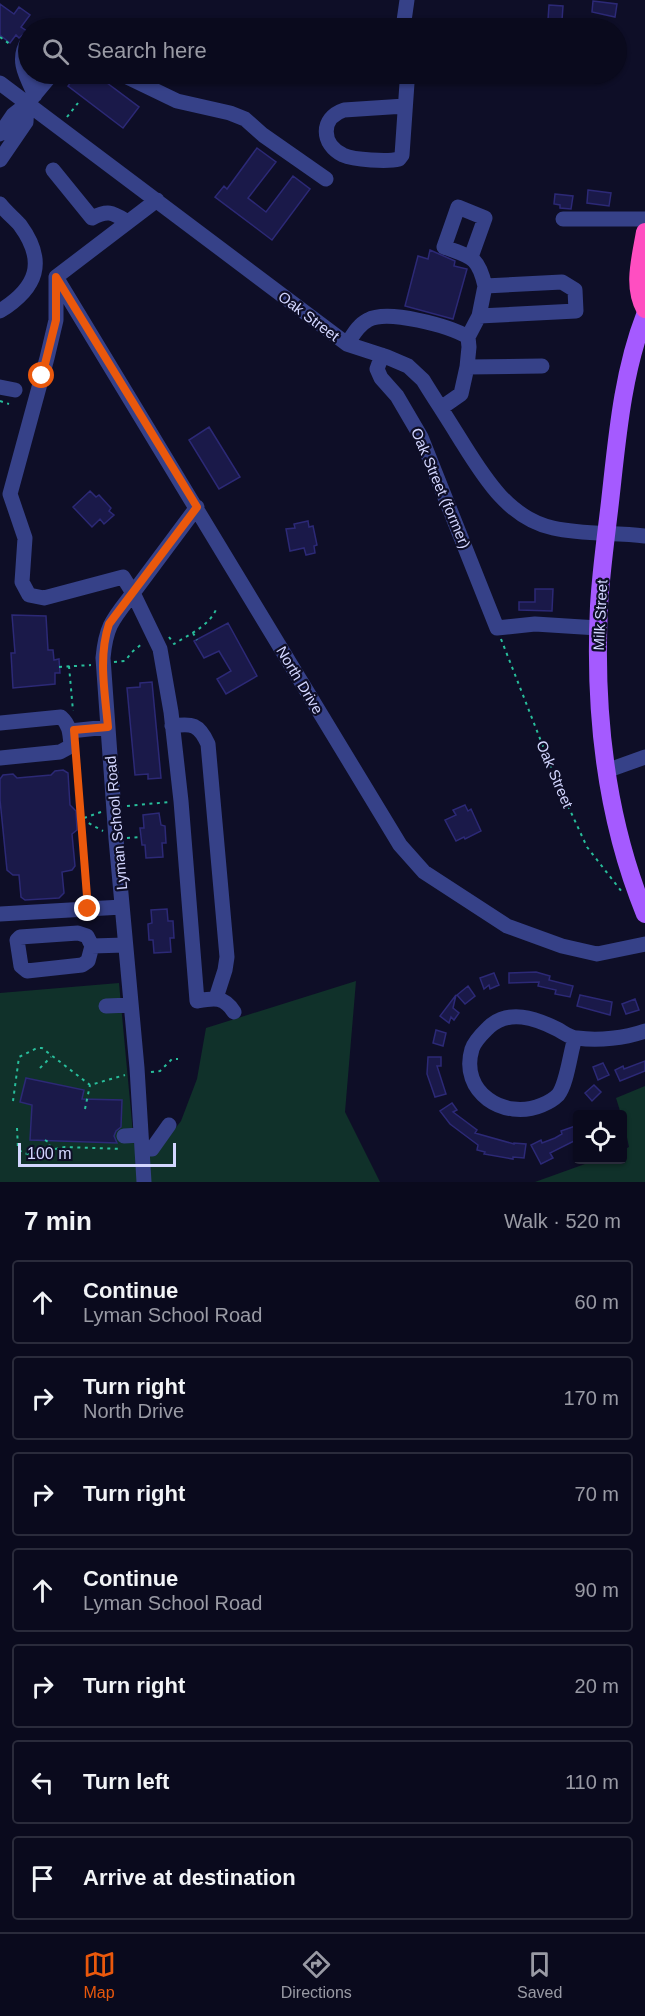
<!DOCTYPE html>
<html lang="en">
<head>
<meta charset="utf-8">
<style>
  :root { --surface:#0a0a1d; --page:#131326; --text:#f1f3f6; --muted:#999aa4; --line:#2a2b3b; --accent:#ea580c }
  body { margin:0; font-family:Helvetica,sans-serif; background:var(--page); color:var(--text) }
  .controls { position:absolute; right:18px; bottom:18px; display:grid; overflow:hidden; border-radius:6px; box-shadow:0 2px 4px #0004 }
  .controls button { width:54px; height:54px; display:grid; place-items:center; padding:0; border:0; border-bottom:2px solid var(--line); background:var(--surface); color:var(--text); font:30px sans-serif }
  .scale { position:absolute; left:18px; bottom:15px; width:158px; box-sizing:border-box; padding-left:6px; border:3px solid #d3d6ff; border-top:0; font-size:16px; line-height:21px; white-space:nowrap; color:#d3d6ff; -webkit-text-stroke:4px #0e0e27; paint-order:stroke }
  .stop { position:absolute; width:18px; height:18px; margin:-14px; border:4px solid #ea580c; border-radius:50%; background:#fff }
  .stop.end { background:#ea580c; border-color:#fff; box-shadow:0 2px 6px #0008 }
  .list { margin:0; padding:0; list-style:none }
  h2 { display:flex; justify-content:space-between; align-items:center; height:78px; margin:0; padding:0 24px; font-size:26px }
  h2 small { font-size:20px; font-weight:400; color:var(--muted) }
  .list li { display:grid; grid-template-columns:39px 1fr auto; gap:18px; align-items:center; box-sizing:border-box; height:84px; margin:0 12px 12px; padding:0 12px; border:2px solid var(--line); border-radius:6px }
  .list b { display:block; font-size:22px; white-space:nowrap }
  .list p { margin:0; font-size:20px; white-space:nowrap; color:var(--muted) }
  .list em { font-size:20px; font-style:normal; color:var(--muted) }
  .icon { flex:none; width:33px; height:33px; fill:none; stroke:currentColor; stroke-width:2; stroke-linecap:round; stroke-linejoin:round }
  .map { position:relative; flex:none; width:645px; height:1182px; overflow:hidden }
  .search { position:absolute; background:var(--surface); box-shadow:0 2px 4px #0004; left:18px; right:18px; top:18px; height:66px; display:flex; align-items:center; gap:15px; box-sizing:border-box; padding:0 21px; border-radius:33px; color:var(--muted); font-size:22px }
  .sheet { height:750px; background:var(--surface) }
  nav { display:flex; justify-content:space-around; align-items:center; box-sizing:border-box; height:84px; border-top:2px solid var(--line); background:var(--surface); font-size:16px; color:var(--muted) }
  nav a { display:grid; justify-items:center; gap:3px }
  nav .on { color:var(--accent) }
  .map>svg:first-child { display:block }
</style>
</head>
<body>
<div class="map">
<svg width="645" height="1182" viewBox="0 0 645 1182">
  <rect width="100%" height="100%" fill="#0e0e27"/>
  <path fill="#10312a" d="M 356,981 L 345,1112 L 380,1182 L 0,1182 L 0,993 L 119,983 L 134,1144 L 136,1149 L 164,1143 L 181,1121 L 197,1079 L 206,1028 Z
    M 645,1086 L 645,1182 L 535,1182 L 596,1160 L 622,1160 L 623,1150 L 629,1147 L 622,1114 L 621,1114 L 616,1098 Z"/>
  <path fill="#1a1949" stroke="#2c2976" stroke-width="1.5" d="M 593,1 L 617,4 L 615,17 L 592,12 Z
    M 0,4 L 14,14 L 19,7 L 30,15 L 21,27 L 27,31 L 19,38 L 16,35 L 10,43 L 0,35 Z
    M 549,5 L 563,6 L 562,20 L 548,20 Z
    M 77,74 L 95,74 L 139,107 L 123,128 L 68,86 Z
    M 257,148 L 276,162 L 248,198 L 266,212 L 293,176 L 310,189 L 272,240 L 215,197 L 224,186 L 227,189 Z
    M 588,190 L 611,193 L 609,206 L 587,203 Z
    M 555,194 L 573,196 L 571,209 L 560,208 L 560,205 L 554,204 Z
    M 430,250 L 455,261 L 454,266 L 467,269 L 453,319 L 405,306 L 418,256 L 428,259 Z
    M 209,427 L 240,477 L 219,489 L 189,440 Z
    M 90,491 L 96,497 L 99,495 L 111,508 L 109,511 L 114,515 L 104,524 L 100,519 L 92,527 L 73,507 Z
    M 308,521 L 309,527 L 313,526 L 317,545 L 314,546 L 315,553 L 306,555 L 304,548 L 290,551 L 286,529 L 295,528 L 294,524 Z
    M 535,589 L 553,589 L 552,611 L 519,610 L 519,602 L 535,602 Z
    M 12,615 L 46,616 L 48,650 L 53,650 L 54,660 L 59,659 L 60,673 L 55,673 L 55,684 L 13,688 L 11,653 L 15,653 Z
    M 228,623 L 257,676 L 226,694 L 217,679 L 231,671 L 219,651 L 204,658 L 194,641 Z
    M 152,682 L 161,778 L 148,779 L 148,774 L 135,775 L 127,688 L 140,687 L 140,683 Z
    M 63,770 L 68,773 L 70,805 L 76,811 L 77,830 L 72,834 L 75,866 L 72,870 L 62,872 L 64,893 L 59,898 L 25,900 L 21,897 L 19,875 L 13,875 L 7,870 L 0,800 L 0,779 L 3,775 L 13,774 L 17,778 L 51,775 L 55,771 Z
    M 465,805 L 468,811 L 471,809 L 481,831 L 465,839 L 464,837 L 456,841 L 445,820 L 456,815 L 453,810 Z
    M 159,813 L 161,825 L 165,826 L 166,843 L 162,843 L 163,857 L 146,858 L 145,845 L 142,845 L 140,828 L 144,828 L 143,815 Z
    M 167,909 L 168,921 L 173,921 L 174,938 L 170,938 L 171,952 L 154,953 L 153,940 L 149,940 L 148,924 L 152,923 L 151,910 Z
    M 536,972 L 550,976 L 549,980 L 573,986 L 570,997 L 555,994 L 556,990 L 538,986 L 539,982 L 509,983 L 509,973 Z
    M 494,973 L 499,985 L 490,989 L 489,985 L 484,989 L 480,978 Z
    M 468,986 L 475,996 L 465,1004 L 457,995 Z
    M 456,995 L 453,1008 L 459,1013 L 454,1020 L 451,1017 L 449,1023 L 440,1016 Z
    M 580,995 L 612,1002 L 610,1015 L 577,1006 Z
    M 635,999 L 639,1010 L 626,1014 L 622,1004 Z
    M 436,1030 L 446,1033 L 443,1046 L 433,1043 Z
    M 428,1057 L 441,1057 L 441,1066 L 437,1066 L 446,1094 L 435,1097 L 427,1074 Z
    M 645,1061 L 645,1071 L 620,1081 L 615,1070 L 623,1066 L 624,1069 Z
    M 603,1063 L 609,1075 L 598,1080 L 593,1067 Z
    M 26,1078 L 84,1090 L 82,1099 L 122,1100 L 121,1127 L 116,1131 L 114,1136 L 117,1143 L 30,1140 L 32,1105 L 20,1102 Z
    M 594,1085 L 601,1092 L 592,1101 L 585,1093 Z
    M 452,1103 L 457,1110 L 453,1112 L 477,1130 L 475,1133 L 514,1144 L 514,1143 L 526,1144 L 524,1158 L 513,1157 L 513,1159 L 484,1154 L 485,1152 L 477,1150 L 478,1145 L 450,1124 L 440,1111 Z
    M 578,1125 L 578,1139 L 550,1153 L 553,1158 L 541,1164 L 531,1145 L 541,1140 L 542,1143 L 555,1138 L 562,1134 L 561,1131 Z"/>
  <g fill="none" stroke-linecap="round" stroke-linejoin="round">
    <path stroke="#28be9b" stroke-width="2" stroke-dasharray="3 4.5" stroke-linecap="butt" d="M 0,37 L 11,45
      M 67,117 L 78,103
      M 0,401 L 9,404
      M 193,633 L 197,640
      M 169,637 L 174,644 C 190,634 211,625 217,607
      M 501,639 L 557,782 L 587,847 L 622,892
      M 114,662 L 125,661 L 132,652 L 143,643
      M 69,666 L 73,711
      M 59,667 L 91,665
      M 76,756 L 87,897
      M 127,806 L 169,802
      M 101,812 L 81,819 L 103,831
      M 127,838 L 141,837
      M 40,1068 L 51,1057
      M 151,1072 L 160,1071 L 172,1059 L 178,1059
      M 13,1101 L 19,1057 L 37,1048 L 42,1048 L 90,1085 L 125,1075
      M 85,1109 L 90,1085
      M 17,1128 L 18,1149 L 23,1153 L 29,1154 L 65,1147 L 122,1149
      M 45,1140 L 50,1143 L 49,1149"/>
    <path stroke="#364188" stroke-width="15" d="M 403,28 L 407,0
      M 28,41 C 16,60 26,76 35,95
      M 121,74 L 177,101 L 230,113 L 245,119 L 263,135 L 326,179
      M 0,83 L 347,344 L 387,357 L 408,366 L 423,380 C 434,398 446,416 457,434 C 481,472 506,518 553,528 C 584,535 615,532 645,536
      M 405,106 L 344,110 C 320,118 321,144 343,155 C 354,160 388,162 399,159 L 402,155 L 407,83 L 406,74
      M 0,134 L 13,115 L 27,104 L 52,74
      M 0,160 L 26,122 L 27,104
      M 53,170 L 92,218 C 109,209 113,213 128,222
      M 0,204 C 6,212 14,218 20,225 C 47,262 37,288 0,311
      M 563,219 L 645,219
      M 56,277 L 56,320 L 47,358 L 10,494 L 25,538 L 22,582 L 29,595 L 44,598 L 123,577 L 133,593 C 113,619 106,625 103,658 L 116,839 L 137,1068 L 144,1182
      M 56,277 L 400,845 L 424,872 L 507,926 L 562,946 L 597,954 L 645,944
      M 56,277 L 157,200
      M 479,316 L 485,286
      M 468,337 L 479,316 L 576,311 L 575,290 L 562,282 L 485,286 C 478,256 471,257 444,247 L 458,207 L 485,218 L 471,257
      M 347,344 C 353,335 358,325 368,320 C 388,309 449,326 468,337 L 469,347 L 467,367
      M 382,355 L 377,369 L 381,378 L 397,396 L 421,437 L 497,628 L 535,624 L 598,628
      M 0,387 L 15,390
      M 441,408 L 461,394 L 467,367 L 542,366
      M 197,507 L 133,593 L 160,649 L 171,712 L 181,801 L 197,1001 C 214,998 224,996 234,1012
      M 0,723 L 61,717 C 70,725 70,734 71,746 L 60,752 L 0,758
      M 172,726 C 192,723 199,724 208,744 L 227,957 L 225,970 L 216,998
      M 70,731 L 108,727
      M 606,771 L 645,757
      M 0,914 L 122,907
      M 92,946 L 88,961 L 82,965 L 27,971 L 21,966 L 17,940 L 20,937 L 78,933 L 87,936 L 92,946 L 125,945
      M 106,1006 L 131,1005
      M 575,1038 C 570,1053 567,1084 558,1095 C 554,1099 547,1103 542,1105 C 504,1121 459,1092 472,1049 C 475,1040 483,1033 489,1027 C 509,1009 535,1018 557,1029 C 563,1032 570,1038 577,1038 C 599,1041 625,1038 645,1031
      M 124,1136 L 141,1135
      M 142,1146 L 152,1149 L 169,1125"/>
    <path stroke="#a55aff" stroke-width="18" d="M 645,315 C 622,374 617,440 610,502 C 606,537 601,571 599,606 C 594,711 605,816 645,914"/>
    <path stroke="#ff4ec1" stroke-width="18" d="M 645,232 C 641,257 632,286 645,309"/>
  </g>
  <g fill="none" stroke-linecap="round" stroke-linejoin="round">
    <path stroke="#ea580c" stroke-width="8" d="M 42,376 L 56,320 L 56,277 L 197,507 L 109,624 C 98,657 105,693 108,727 L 74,730 L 88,909"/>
  </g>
  <g text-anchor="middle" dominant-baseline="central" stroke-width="4.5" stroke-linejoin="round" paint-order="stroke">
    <g font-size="15" fill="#d3d6ff" stroke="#0e0e27">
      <text transform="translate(309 316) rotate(37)">Oak Street</text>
      <text transform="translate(441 488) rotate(67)">Oak Street (former)</text>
      <text transform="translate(600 615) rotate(-87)">Milk Street</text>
      <text transform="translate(300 680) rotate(59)">North Drive</text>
      <text transform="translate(555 774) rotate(67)">Oak Street</text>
      <text transform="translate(116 823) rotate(-95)">Lyman School Road</text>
    </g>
  </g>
</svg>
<div class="controls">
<button><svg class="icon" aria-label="locate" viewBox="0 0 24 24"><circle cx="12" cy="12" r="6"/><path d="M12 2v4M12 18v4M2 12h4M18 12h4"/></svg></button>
</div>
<div class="scale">100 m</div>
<div class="stop" style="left:42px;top:376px"></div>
<div class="stop end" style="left:88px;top:909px"></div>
<div class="search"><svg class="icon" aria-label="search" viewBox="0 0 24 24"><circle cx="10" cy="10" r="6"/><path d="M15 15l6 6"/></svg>Search here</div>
</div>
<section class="sheet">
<h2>7 min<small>Walk · 520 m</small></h2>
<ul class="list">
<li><svg class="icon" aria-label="ahead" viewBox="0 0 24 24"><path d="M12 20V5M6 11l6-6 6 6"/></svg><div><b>Continue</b><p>Lyman School Road</p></div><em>60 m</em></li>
<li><svg class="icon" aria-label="right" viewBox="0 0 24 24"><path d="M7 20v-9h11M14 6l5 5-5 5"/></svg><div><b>Turn right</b><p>North Drive</p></div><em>170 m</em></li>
<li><svg class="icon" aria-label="right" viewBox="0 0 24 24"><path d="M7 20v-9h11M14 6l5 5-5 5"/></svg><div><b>Turn right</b></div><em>70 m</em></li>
<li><svg class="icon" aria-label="ahead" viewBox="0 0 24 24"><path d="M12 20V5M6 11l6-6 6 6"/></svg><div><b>Continue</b><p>Lyman School Road</p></div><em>90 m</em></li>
<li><svg class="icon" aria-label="right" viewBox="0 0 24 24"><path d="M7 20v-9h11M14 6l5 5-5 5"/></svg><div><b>Turn right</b></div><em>20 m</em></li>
<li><svg class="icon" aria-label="left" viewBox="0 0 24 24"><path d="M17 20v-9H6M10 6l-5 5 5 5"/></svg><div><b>Turn left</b></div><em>110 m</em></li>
<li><svg class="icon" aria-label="arrive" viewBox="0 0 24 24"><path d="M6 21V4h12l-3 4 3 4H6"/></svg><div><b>Arrive at destination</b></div></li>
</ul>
</section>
<nav>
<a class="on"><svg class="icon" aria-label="map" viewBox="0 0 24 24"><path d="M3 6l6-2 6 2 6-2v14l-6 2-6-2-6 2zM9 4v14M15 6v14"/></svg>Map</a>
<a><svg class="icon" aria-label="directions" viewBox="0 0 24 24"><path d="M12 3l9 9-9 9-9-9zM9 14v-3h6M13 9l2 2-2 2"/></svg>Directions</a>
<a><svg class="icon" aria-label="saved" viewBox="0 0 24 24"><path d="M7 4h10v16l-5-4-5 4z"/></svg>Saved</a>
</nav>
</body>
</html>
